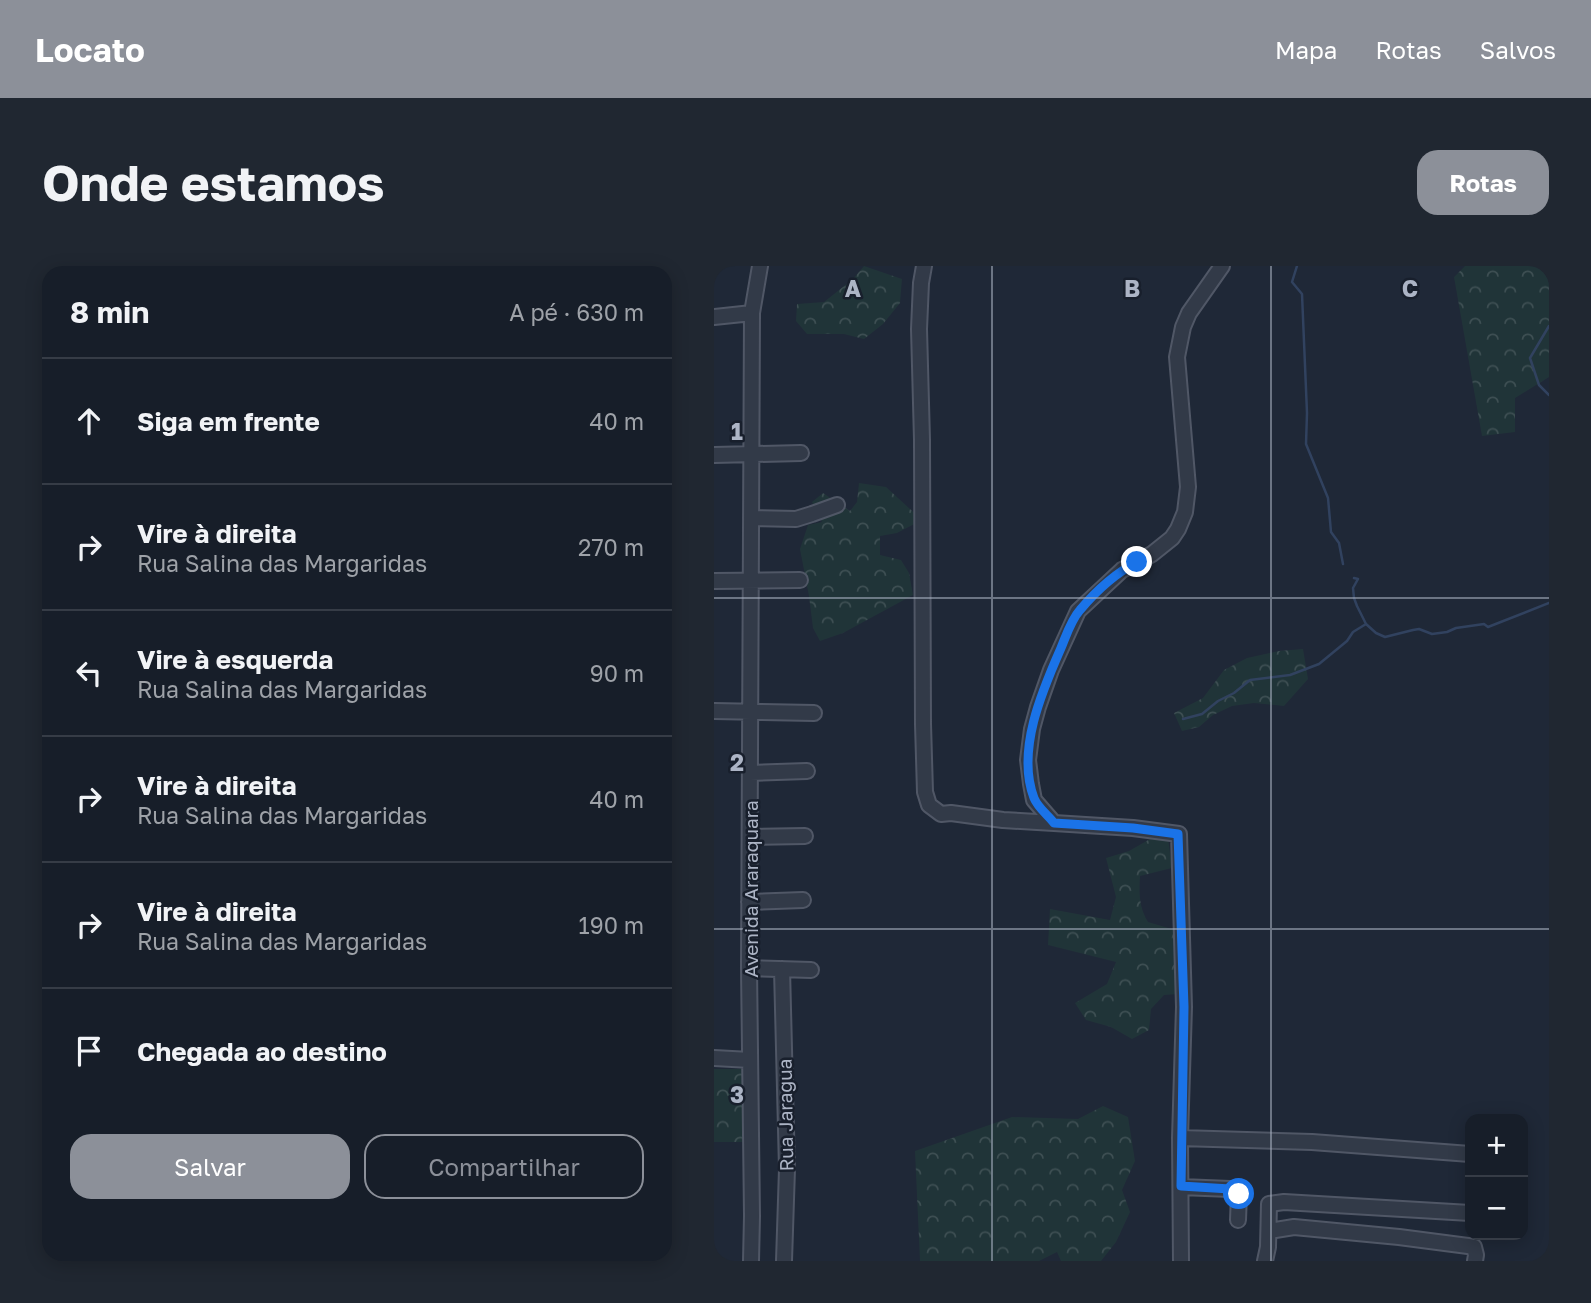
<!DOCTYPE html>
<html lang="pt">
<head>
<meta charset="utf-8">
<style>
  :root { --surface:#171e29; --page:#202731; --text:#f1f3f6; --muted:#9ea2a8; --line:#363c46; --accent:#8c9099 }
  body { margin:0; font-family:"Golos Text",sans-serif; background:var(--page); color:var(--text) }
  .controls { position:absolute; right:21px; bottom:21px; display:grid; overflow:hidden; border-radius:14px; box-shadow:0 4px 18px #0003 }
  .controls button { width:63px; height:63px; display:grid; place-items:center; padding:0; border:0; border-bottom:2px solid var(--line); background:var(--surface); color:var(--text); font:35px sans-serif }
  .stop { position:absolute; width:21px; height:21px; margin:-16px; border:5px solid #1a73e8; border-radius:50%; background:#fff }
  .stop.end { background:#1a73e8; border-color:#fff; box-shadow:0 2px 7px #0008 }
  .list { margin:0; padding:0; list-style:none }
  h2 { display:flex; justify-content:space-between; align-items:center; height:91px; margin:0; padding:0 28px; font-size:30px }
  h2 small { font-size:23px; font-weight:400; color:var(--muted) }
  .list li { display:grid; grid-template-columns:46px 1fr auto; gap:21px; align-items:center; box-sizing:border-box; height:126px; padding:0 28px; border-top:2px solid var(--line) }
  .list b { display:block; font-size:26px; white-space:nowrap }
  .list p { margin:0; font-size:23px; white-space:nowrap; color:var(--muted) }
  .list em { font-size:23px; font-style:normal; color:var(--muted) }
  .actions { display:flex; gap:14px; padding:21px 28px }
  .actions a { flex:1; padding:16px 0; border:2px solid var(--accent); border-radius:21px; text-align:center; font-size:24px; color:var(--accent) }
  .actions .main { background:var(--accent); color:#fff }
  .icon { flex:none; width:38px; height:38px; fill:none; stroke:currentColor; stroke-width:2; stroke-linecap:round; stroke-linejoin:round }
  .map { position:relative; flex:none; width:835px; height:995px; overflow:hidden; border-radius:21px }
  header { display:flex; align-items:center; gap:42px; box-sizing:border-box; height:98px; padding:0 35px; background:var(--accent); color:#fff }
  header strong { font-size:33px }
  nav { display:flex; gap:38px; margin-inline-start:auto; font-size:24px }
  .intro { display:flex; align-items:center; justify-content:space-between; box-sizing:border-box; height:168px; padding:0 42px }
  h1 { margin:0; font-size:49px }
  .button { padding:18px 32px; border-radius:21px; background:var(--accent); color:#fff; font-size:24px; font-weight:700 }
  main { display:flex; gap:42px; padding:0 42px }
  aside { flex:1; background:var(--surface); border-radius:21px; box-shadow:0 4px 18px #0003 }
  .map>svg:first-child { display:block }
</style>
</head>
<body>
<header>
<strong>Locato</strong>
<nav><a>Mapa</a><a>Rotas</a><a>Salvos</a></nav>
</header>
<div class="intro"><h1>Onde estamos</h1><a class="button">Rotas</a></div>
<main>
<aside>
<h2>8 min<small>A pé · 630 m</small></h2>
<ul class="list">
<li><svg class="icon" aria-label="ahead" viewBox="0 0 24 24"><path d="M12 20V5M6 11l6-6 6 6"/></svg><div><b>Siga em frente</b></div><em>40 m</em></li>
<li><svg class="icon" aria-label="right" viewBox="0 0 24 24"><path d="M7 20v-9h11M14 6l5 5-5 5"/></svg><div><b>Vire à direita</b><p>Rua Salina das Margaridas</p></div><em>270 m</em></li>
<li><svg class="icon" aria-label="left" viewBox="0 0 24 24"><path d="M17 20v-9H6M10 6l-5 5 5 5"/></svg><div><b>Vire à esquerda</b><p>Rua Salina das Margaridas</p></div><em>90 m</em></li>
<li><svg class="icon" aria-label="right" viewBox="0 0 24 24"><path d="M7 20v-9h11M14 6l5 5-5 5"/></svg><div><b>Vire à direita</b><p>Rua Salina das Margaridas</p></div><em>40 m</em></li>
<li><svg class="icon" aria-label="right" viewBox="0 0 24 24"><path d="M7 20v-9h11M14 6l5 5-5 5"/></svg><div><b>Vire à direita</b><p>Rua Salina das Margaridas</p></div><em>190 m</em></li>
<li><svg class="icon" aria-label="arrive" viewBox="0 0 24 24"><path d="M6 21V4h12l-3 4 3 4H6"/></svg><div><b>Chegada ao destino</b></div></li>
</ul>
<div class="actions"><a class="main">Salvar</a><a>Compartilhar</a></div>
</aside>
<div class="map">
<svg width="835" height="995" viewBox="0 0 835 995">
  <defs>
    <pattern id="forest-crowns" width="20" height="18" patternUnits="userSpaceOnUse" patternTransform="scale(1.75)"><rect width="20" height="18" fill="#203438"/><path d="M2 6a3 3 0 1 1 6 0M12 15a3 3 0 1 1 6 0" fill="none" stroke="#3e4f53"/></pattern>
  </defs>
  <rect width="100%" height="100%" fill="#1f2837"/>
  <path fill="url(#forest-crowns)" d="M 150,0 L 188,13 L 186,37 L 169,58 L 150,73 L 130,68 L 93,68 L 82,55 L 83,38 L 110,36 L 139,13 Z
    M 751,0 L 835,0 L 835,111 L 801,132 L 801,166 L 768,170 L 740,11 Z
    M 145,217 L 172,221 L 208,254 L 183,267 L 166,270 L 166,289 L 187,294 L 195,307 L 199,329 L 129,367 L 106,375 L 99,362 L 95,330 L 86,283 L 94,259 L 108,256 L 98,236 L 109,227 L 136,245 L 143,236 Z
    M 589,383 L 594,413 L 570,440 L 540,437 L 518,440 L 499,449 L 485,461 L 468,465 L 460,447 L 489,432 L 510,404 L 533,392 L 565,385 Z
    M 454,572 L 458,602 L 426,610 C 425,628 425,641 434,656 L 461,664 L 464,728 L 450,729 L 437,743 L 435,764 L 418,773 L 397,761 L 372,754 L 361,737 L 393,718 L 402,696 L 334,679 L 336,643 L 396,654 L 402,631 L 392,592 L 415,585 L 436,573 Z
    M 0,803 L 30,803 L 32,876 L 0,876 Z
    M 389,840 L 414,851 L 421,895 L 408,924 L 416,946 L 402,976 L 387,995 L 347,995 L 343,986 L 325,995 L 206,995 L 201,885 L 298,851 L 364,853 Z"/>
  <g fill="none" stroke-linecap="round" stroke-linejoin="round">
    <path stroke="#31425f" stroke-width="2.5" d="M 583,0 L 578,16 L 588,28 L 593,147 L 592,178 L 614,232 L 617,266 L 625,277 L 629,298
      M 835,60 L 816,92 L 825,119 L 835,129
      M 640,312 L 644,313 L 639,322 L 640,332 L 643,340 L 652,358 L 662,367 L 671,371 L 699,364 L 705,363 L 718,368 L 733,366 L 742,362 L 770,358 L 774,361 L 835,337
      M 469,453 L 488,448 L 504,435 L 520,427 L 536,414 L 576,409 L 605,398 L 633,375 L 639,366 L 652,358"/>
    <defs>
      <path id="minor" d="M 210,0 L 207,17 L 205,63 L 208,174 L 209,458 L 211,526 L 215,539 L 227,548 L 237,547 L 289,554 L 340,557
        M 0,51 L 38,47
        M 0,189 L 87,187
        M 37,252 L 82,253 L 98,248 L 123,239
        M 0,315 L 86,314
        M 0,445 L 100,447
        M 36,507 L 93,505
        M 36,571 L 91,570
        M 35,636 L 89,634
        M 35,702 L 97,704
        M 68,703 L 73,903 L 70,995
        M 0,792 L 36,794
        M 466,872 L 598,876 L 756,888
        M 467,921 L 516,923 L 525,928 L 524,954
        M 555,965 L 580,961 L 685,971 L 754,980 L 760,981 L 762,989 L 761,995
        M 37,995 L 38,950 L 35,702 L 38,47 L 46,0
        M 467,995 L 466,872 L 470,741 L 465,568 L 419,562 L 340,557 L 320,534 L 317,518 L 314,494 L 318,463 L 324,441 L 337,404 L 364,345 L 408,304 L 438,288 L 458,272 L 464,263 L 471,246 L 474,221 L 463,91 L 469,61 L 475,47 L 508,0
        M 551,995 L 554,981 L 555,938 L 570,936 L 756,947"/>
    </defs>
    <use href="#minor" stroke="#505766" stroke-width="18"/>
    <use href="#minor" stroke="#323a48" stroke-width="14"/>
  </g>
  <g fill="none" stroke-linecap="round" stroke-linejoin="round">
    <path stroke="#1a73e8" stroke-width="9" d="M 423,296 C 402,307 382,325 366,344 C 357,354 352,370 347,382 C 328,425 302,485 320,532 C 324,542 334,549 340,557 L 419,562 L 464,568 L 470,741 L 467,920 L 516,923 L 525,928"/>
  </g>
  <path fill="none" stroke="#acb4c5" stroke-width="2" stroke-opacity="0.55" d="M 278,0 L 278,995M 557,0 L 557,995M 0,332 L 835,332M 0,663 L 835,663"/>
  <g text-anchor="middle" dominant-baseline="central" stroke-width="5" stroke-linejoin="round" paint-order="stroke">
    <g font-size="19" fill="#acb4c5" stroke="#181f2c">
      <text transform="translate(36 623) rotate(-90)">Avenida Araraquara</text>
      <text transform="translate(71 849) rotate(-91)">Rua Jaragua</text>
    </g>
  </g>
  <g font-size="23" text-anchor="middle" font-weight="bold" fill="#acb4c5" stroke="#181f2c" stroke-width="5" stroke-linejoin="round" paint-order="stroke">
    <text x="139" y="31">A</text>
    <text x="418" y="31">B</text>
    <text x="696" y="31">C</text>
    <text x="23" y="174">1</text>
    <text x="23" y="505">2</text>
    <text x="23" y="837">3</text>
  </g>
</svg>
<div class="controls">
<button>+</button>
<button>−</button>
</div>
<div class="stop" style="left:525px;top:928px"></div>
<div class="stop end" style="left:423px;top:296px"></div>
</div>
</main>
</body>
</html>
